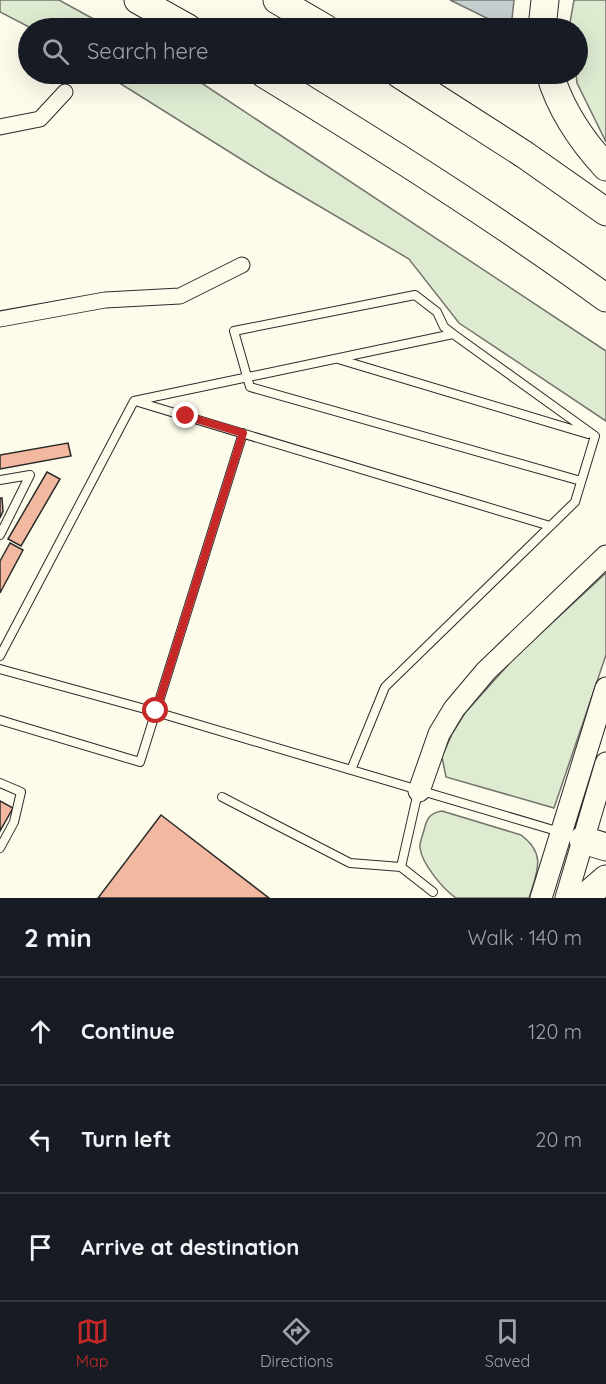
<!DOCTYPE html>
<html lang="en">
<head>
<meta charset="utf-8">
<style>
  :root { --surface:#171b24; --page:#242831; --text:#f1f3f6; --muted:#9ea1a6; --line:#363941; --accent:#c62828 }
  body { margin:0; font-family:Quicksand,sans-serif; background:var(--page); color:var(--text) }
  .stop { position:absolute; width:18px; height:18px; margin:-14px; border:4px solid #c62828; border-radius:50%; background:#fff }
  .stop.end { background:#c62828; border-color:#fff; box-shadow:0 2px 6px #0008 }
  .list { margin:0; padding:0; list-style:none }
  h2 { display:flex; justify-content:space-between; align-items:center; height:78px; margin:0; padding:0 24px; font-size:26px }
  h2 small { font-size:20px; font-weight:400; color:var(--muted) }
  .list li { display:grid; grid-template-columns:39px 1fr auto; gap:18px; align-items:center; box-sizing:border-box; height:108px; padding:0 24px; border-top:2px solid var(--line) }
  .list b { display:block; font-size:22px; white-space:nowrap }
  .list em { font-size:20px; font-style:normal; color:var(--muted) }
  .icon { flex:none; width:33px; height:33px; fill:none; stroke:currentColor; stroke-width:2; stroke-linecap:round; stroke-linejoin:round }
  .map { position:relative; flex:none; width:606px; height:898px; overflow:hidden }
  .search { position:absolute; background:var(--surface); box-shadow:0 6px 24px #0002; left:18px; right:18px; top:18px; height:66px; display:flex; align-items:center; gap:15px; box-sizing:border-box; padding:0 21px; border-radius:33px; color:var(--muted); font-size:22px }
  .sheet { height:402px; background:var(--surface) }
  nav { display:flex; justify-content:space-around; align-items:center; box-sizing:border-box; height:84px; border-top:2px solid var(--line); background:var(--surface); font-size:16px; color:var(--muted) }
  nav a { display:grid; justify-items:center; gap:3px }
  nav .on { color:var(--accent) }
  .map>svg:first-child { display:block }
</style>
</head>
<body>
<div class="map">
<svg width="606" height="898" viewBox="0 0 606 898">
  <rect width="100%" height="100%" fill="#fdfbea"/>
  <path fill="#deebd1" stroke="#74746e" stroke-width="1.5" d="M 0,0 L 59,0 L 110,28 L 31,28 L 0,12 Z
    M 574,0 L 606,0 L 606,142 L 577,83 L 576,74 L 578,74 L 578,28 L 569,28 Z
    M 105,74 L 188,74 L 606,351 L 606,421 L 459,323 L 409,259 L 268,176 Z
    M 606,573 L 606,655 L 554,808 L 446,777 L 442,757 L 452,734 L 465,713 L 515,657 Z
    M 442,811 L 521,835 C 547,854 537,872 529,898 L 456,898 C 443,889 422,864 420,848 C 419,843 423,835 424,830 C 427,818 430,813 442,811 Z"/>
  <path fill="#c7d0d0" stroke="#74746e" stroke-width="1.5" d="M 450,0 L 514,0 L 511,28 L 507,28 Z"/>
  <path fill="#f2b8a0" stroke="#2b2b2b" stroke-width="1.5" d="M 68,443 L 71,456 L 0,469 L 0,455 Z
    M 47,472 L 60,479 L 21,546 L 8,539 Z
    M 0,498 L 2,498 L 3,511 L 0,518 Z
    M 10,543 L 23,550 L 0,593 L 0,561 Z
    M 0,801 L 13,808 L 0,831 Z
    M 161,815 L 269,898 L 98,898 Z"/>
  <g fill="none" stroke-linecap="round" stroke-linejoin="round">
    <defs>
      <path id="service" d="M 338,359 L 588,434
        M 135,401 L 550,526
        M 0,480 L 30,475 L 0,535
        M 0,656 L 134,401 L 453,334
        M 0,669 L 156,712 L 560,832
        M 0,720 L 140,762 L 243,433
        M 351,770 L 385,687 L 575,502 L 595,436 L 453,334 L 444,327 L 437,312 L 415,295 L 234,331 L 250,387 L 581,481
        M 0,783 L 21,792 L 14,822 L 0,848
        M 222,797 L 350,863 L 401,867 L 433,892
        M 401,867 L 418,792"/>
      <path id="minor" d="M 0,127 L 40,119 L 65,92
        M 0,319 L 105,300 L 180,296 L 242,265"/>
      <path id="secondary" d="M 419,791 L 439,734 L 454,709 L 486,671 L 606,556
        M 541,898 L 606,688
        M 566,898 L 606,763"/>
      <path id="motorway" d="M 138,0 L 188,28
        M 277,0 L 325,28
        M 542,28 L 545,0
        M 264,74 C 380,145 496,218 606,298
        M 399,74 L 525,155 L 606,212
        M 550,74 C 560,108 582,141 606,167
        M 583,840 L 606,847
        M 584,898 L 606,879"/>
    </defs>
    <use href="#service" stroke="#2b2b2b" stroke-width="10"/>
    <use href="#minor" stroke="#2b2b2b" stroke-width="17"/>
    <use href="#secondary" stroke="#2b2b2b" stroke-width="23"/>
    <use href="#motorway" stroke="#2b2b2b" stroke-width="29"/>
    <use href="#service" stroke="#fdfbea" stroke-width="8"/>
    <use href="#minor" stroke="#fdfbea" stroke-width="15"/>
    <use href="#secondary" stroke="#fdfbea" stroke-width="21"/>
    <use href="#motorway" stroke="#fdfbea" stroke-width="27"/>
  </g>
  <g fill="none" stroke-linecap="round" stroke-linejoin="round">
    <path stroke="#c62828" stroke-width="8" d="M 156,711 L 243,433 L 186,416"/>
  </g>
</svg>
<div class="stop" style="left:156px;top:711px"></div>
<div class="stop end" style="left:186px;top:416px"></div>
<div class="search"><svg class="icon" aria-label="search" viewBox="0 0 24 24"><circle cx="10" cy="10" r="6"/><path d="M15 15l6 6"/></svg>Search here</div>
</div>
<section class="sheet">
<h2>2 min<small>Walk · 140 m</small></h2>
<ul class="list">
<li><svg class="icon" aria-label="ahead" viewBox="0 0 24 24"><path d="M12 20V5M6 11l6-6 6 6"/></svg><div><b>Continue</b></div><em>120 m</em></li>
<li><svg class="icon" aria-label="left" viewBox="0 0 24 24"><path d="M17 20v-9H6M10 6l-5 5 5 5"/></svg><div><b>Turn left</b></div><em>20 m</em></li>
<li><svg class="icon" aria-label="arrive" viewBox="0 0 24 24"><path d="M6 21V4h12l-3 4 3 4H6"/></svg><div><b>Arrive at destination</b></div></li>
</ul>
</section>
<nav>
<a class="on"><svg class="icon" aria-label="map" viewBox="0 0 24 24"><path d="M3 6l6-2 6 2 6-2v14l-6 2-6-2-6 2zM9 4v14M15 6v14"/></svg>Map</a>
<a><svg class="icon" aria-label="directions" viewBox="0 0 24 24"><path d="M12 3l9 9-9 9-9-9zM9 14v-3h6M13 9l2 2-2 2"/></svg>Directions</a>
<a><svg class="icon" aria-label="saved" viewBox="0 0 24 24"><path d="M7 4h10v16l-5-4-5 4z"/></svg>Saved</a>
</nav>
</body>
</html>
